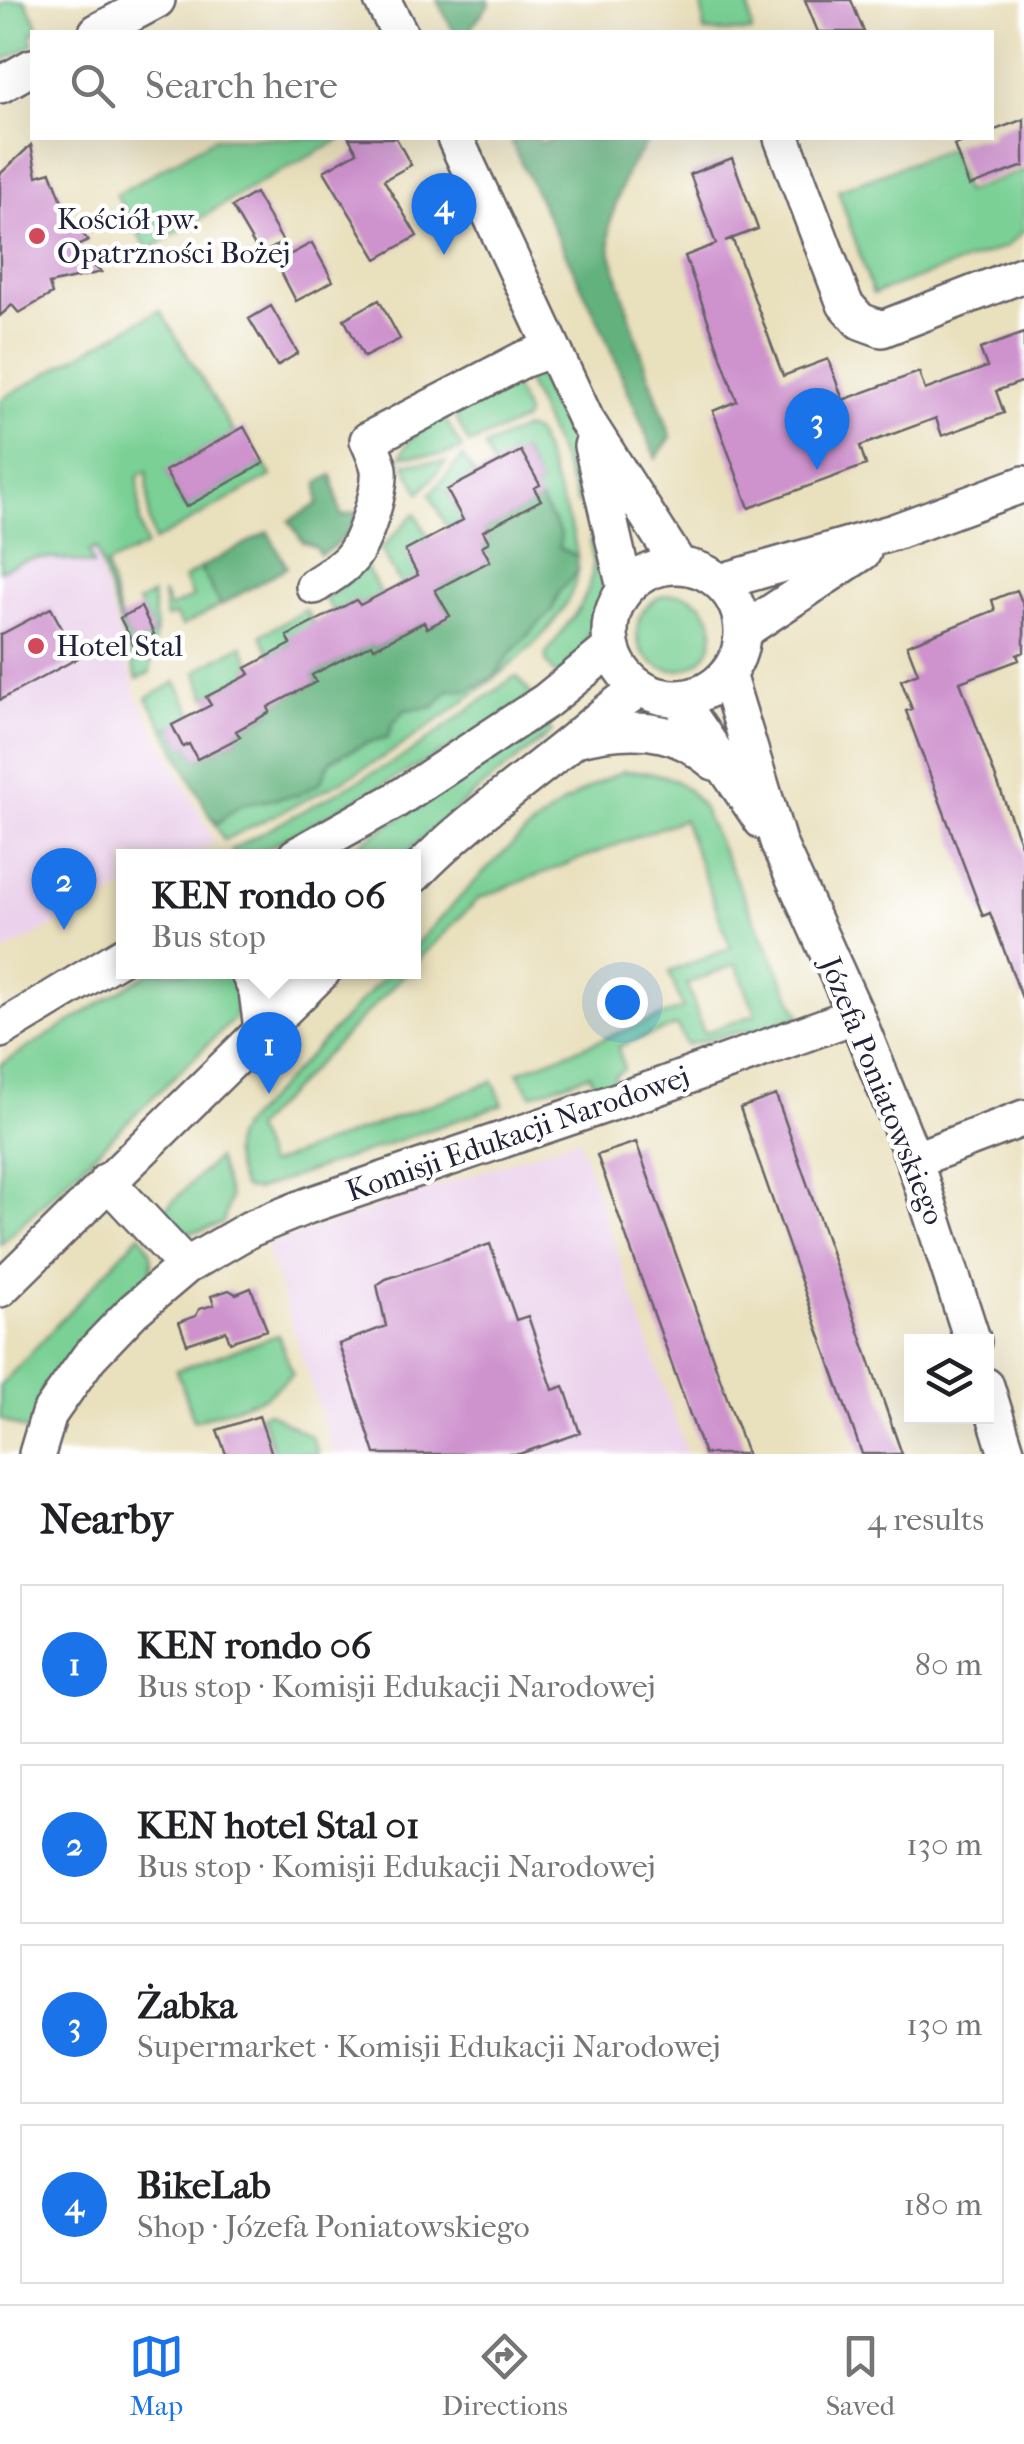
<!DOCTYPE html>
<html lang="en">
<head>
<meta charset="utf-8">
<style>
  :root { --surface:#fff; --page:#f2f2f2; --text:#202124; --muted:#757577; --line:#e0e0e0; --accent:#1a73e8 }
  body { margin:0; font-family:"IM FELL French Canon",serif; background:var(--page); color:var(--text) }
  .controls { position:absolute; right:30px; bottom:30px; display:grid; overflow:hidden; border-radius:0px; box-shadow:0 10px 40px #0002 }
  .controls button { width:90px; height:90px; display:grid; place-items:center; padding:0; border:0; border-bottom:2px solid var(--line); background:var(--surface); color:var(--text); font:50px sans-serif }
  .you { position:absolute; left:622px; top:1002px; width:35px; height:35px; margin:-25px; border:8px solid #fff; border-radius:50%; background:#1a73e8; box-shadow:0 0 0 15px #1a73e833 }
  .badge { display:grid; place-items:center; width:65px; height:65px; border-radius:50%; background:var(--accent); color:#fff; font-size:32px; font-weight:700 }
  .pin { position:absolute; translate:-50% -82px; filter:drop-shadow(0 2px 5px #0008) }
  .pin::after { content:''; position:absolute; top:52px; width:35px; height:30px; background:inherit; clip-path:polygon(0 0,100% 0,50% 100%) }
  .popup { position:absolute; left:116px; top:849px; width:305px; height:130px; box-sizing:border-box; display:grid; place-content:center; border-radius:0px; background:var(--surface); filter:drop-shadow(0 2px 8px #0005); font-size:32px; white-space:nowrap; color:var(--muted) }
  .popup b { font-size:38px; color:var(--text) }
  .popup::after { content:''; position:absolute; left:50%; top:100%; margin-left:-20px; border:20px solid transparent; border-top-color:var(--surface) }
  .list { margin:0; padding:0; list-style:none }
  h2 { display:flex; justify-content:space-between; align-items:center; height:130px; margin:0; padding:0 40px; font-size:42px }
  h2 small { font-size:32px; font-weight:400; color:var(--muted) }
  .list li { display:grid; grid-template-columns:65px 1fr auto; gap:30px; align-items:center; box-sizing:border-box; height:160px; margin:0 20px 20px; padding:0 20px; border:2px solid var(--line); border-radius:0px }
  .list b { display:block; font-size:38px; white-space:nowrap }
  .list p { margin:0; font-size:32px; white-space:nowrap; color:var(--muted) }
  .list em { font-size:32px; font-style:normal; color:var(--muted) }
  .icon { flex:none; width:55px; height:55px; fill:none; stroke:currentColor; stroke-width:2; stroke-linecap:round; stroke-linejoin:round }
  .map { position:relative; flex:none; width:1024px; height:1454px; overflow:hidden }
  .search { position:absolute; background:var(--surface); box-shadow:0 10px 40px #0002; left:30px; right:30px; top:30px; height:110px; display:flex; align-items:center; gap:25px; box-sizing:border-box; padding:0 35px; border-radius:0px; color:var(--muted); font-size:38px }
  .sheet { height:850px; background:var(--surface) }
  nav { display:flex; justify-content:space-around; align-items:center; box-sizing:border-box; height:140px; border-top:2px solid var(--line); background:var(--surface); font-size:28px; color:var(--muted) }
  nav a { display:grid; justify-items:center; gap:5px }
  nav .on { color:var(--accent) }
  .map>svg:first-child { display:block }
</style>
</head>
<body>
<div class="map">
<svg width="1024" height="1454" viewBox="0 0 1024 1454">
  <rect width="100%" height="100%" fill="#fff"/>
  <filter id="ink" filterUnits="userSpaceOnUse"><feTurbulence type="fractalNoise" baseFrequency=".01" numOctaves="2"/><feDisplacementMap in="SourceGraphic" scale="20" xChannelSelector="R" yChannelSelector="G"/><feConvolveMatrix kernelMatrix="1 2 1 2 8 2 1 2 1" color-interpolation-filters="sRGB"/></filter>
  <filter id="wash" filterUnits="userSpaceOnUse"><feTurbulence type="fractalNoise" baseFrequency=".0048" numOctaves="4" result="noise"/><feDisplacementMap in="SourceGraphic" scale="40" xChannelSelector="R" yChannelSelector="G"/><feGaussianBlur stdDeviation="2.25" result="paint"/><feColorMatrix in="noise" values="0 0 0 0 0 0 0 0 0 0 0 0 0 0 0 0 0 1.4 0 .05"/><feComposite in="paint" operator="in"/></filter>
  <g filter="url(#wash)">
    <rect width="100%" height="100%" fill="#e9e0bd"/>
    <path fill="#ebd1eb" d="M 85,516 L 137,696 L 215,842 L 188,856 L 124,856 L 124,889 L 0,954 L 0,563 Z
      M 578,1138 L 687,1454 L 334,1454 L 266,1246 Z"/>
    <path fill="#7ad095" stroke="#4e7968" stroke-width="2.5" fill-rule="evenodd" d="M 10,0 L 25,0 L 41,32 L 32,32 L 32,45 L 0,62 L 0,4 Z
      M 702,0 L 748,0 L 752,32 L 704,32 Z
      M 215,138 L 344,138 L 252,187 L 148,250 L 116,195 Z
      M 950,148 L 965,192 L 1024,170 L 1024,231 L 1006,247 L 873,294 L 838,190 Z
      M 160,310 L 234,433 L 166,471 L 185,507 L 264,463 L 271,476 L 154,541 L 149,519 L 147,471 L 138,476 L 140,524 L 146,546 L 106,565 L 120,618 L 134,645 L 154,634 L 138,602 L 152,595 L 156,627 L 150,673 L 137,679 L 96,548 L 89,551 L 93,565 C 55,558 36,552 0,571 L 0,400 Z
      M 523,373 L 536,374 L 544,381 L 595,498 L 578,504 L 565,468 Z
      M 510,378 L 525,411 L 526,416 L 524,420 L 469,444 L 451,408 Z
      M 442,413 L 462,449 L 442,455 L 401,456 C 409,436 426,425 442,413 Z
      M 528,429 L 536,433 L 544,453 L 573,533 L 577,556 L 559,548 L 554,521 L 546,515 L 534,488 L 540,485 L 522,451 L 493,466 L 485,447 L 520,430 Z
      M 463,457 L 475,476 L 447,491 L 463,520 L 447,528 L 430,494 Z
      M 446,462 L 420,493 L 405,466 L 405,463 Z
      M 415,513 L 429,538 L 421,580 L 403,589 L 381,549 Z
      M 603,529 L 608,580 L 604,593 L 581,653 L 557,677 L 546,661 L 546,654 L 580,607 L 587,592 L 592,574 L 593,560 L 590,541 L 593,532 Z
      M 366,567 L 381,594 L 360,605 L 356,601 L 334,612 L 325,599 Z
      M 200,568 L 221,605 L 182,626 L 175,615 L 166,618 L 163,593 L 170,608 L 193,597 L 184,579 Z
      M 578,571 C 569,622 515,663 476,692 C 441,719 406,744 368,766 C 321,794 272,816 224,840 L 208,812 L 218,823 L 240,805 L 298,795 L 320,782 L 331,760 L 367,743 L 388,737 L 392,725 L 405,709 L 434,707 L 448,690 L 468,690 L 495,676 L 509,655 L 552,610 L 559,592 Z
      M637 632a38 38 0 1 1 76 0a38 38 0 1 1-76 0Z
      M 306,610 L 313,623 L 291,644 L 271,655 L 261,635 Z
      M 242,645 L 251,665 L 247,668 L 250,674 L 206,697 L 196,671 Z
      M 514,677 L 518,677 L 533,697 L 458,744 L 253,856 L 234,856 L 231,850 L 408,754 Z
      M 176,682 L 193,714 L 165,730 L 147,698 Z
      M 546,725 L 552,732 L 472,795 L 403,856 L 340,856 Z
      M 624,771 C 659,771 682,777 702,807 L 800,1016 L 762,1030 L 738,1032 L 686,1045 L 677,1025 L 618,1047 L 624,1069 L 615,1075 L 613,1088 L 598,1095 L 590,1074 L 531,1095 L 518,1072 L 683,1008 L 669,972 L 731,948 L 683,819 L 479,898 L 414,964 L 414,946 C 478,880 537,805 624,771 ZM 736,964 L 756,1014 L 704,1033 L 687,984 Z
      M 151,972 L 227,972 C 239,988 240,1001 234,1019 L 0,1245 L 0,1065 Z
      M 389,972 L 407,972 L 254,1128 L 268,1165 L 493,1081 L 503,1104 L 256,1190 L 246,1189 L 242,1186 C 234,1162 226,1150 241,1127 Z
      M 217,1158 L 230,1198 L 223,1223 C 196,1234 181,1238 161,1213 Z
      M 140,1235 C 151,1249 154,1257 151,1274 L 28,1431 L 0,1419 L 0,1386 Z
      M 278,1335 L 293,1374 L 265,1397 L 194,1421 L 177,1370 Z
      M 268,1412 L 312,1437 L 318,1454 L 275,1454 L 261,1414 Z"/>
    <path fill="#63b27e" stroke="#426a5c" stroke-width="2.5" d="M 437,0 L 489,0 L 490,3 L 472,26 L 470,32 L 454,32 Z
      M 521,138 L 537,138 L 540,143 L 555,138 L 650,138 L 627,171 L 616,203 L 609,227 L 611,254 L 639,346 L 671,437 L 656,458 L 600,324 L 511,142 Z
      M 332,475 L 341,516 L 360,511 C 349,531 341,544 320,555 L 315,547 L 303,542 L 289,521 L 318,504 L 318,483 Z
      M 541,500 C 546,513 554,522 561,534 L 559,548 L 577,556 L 578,571 L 559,592 L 552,610 L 509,655 L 495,676 L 468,690 L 448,690 L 434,707 L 405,710 L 392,725 L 388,737 L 367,743 L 331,760 L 320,783 L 298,795 L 240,805 L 218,823 L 208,812 L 165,730 L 172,725 L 183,746 L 189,744 L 197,759 L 239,738 L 236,731 L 270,713 L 267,707 L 316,682 L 312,675 L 372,644 L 375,648 L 424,622 L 428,628 L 449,616 L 435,590 L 489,561 L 482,546 L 489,542 L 483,531 Z
      M 268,532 L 287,567 L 221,605 L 200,568 Z"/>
    <g id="blocks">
      <path fill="#ce92cd" d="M 805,0 L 851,0 L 864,32 L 818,32 Z
        M 1024,119 L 1024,166 L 969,186 L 954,145 L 973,138 L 992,138 L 992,131 Z
        M 349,138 L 396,138 L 411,165 L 384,180 L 417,236 L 377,259 L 324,171 L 357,152 Z
        M 31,145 L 37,176 L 51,172 L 62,201 L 88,241 L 73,248 L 101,272 L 49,284 L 52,294 L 19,313 L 12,305 L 0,316 L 0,174 Z
        M 732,158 L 758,229 L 725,241 L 732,238 L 783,376 L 828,359 L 843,400 L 919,372 L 925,390 L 987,367 L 980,349 L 1024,333 L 1024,381 L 996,391 L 1004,413 L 942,436 L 936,418 L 860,446 L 866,465 L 749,508 L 713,411 L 737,401 L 685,256 L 716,244 L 690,174 Z
        M 255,193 L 283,242 L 260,255 L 232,207 Z
        M 312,243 L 333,281 L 296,301 L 276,262 Z
        M 379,300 L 400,339 L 364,357 L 344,319 Z
        M 271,306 L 298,353 L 277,366 L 249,319 Z
        M 244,427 L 264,463 L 186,507 L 165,471 Z
        M 521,451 L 540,485 L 534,488 L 541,500 L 483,531 L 489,542 L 482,546 L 490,561 L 435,590 L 450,616 L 427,628 L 424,622 L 374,648 L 372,644 L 312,675 L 316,682 L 268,707 L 270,712 L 236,731 L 240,737 L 197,759 L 189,744 L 183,747 L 172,725 L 211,705 L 206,697 L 250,674 L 246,668 L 291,644 L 287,636 L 356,600 L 360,605 L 418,575 L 405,551 L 463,520 L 447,490 Z
        M 1017,590 L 1024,607 L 1024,652 L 1017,655 L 1019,660 L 960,682 L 1024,853 L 1024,997 L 1022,998 L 990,913 L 983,916 L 906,711 L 912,709 L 901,680 L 918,673 L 907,645 L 995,610 L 992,600 Z
        M 141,607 L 154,634 L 134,645 L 120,618 Z
        M 51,608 L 78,658 L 0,700 L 0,635 Z
        M 776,1095 L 902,1454 L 862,1454 L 740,1108 Z
        M 636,1142 L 747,1454 L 704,1454 L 597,1155 Z
        M 490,1244 L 516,1320 L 528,1316 L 553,1390 L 564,1386 L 580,1433 L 519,1454 L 375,1454 L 339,1344 L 386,1326 L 377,1285 L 386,1279 Z
        M 251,1288 L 267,1330 L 230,1342 L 226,1331 L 187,1344 L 179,1322 L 196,1316 L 199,1309 L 214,1305 L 211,1296 L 229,1290 L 236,1294 Z
        M 259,1416 L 272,1454 L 226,1454 L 217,1430 Z"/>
    </g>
  </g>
  <g filter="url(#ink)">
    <use href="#blocks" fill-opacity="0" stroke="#686468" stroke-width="2.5"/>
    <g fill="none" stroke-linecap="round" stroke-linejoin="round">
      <defs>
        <path id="minor" d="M 382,0 L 399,32
          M 97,32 L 157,0
          M 0,85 L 32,67
          M 455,138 L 586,420 L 679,565
          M 782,138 L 845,304 L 860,321 L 882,329 L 1024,274
          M 592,446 L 625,588
          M610 632a66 66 0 1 1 132 0a66 66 0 1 1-132 0Z
          M 720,582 L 894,532 L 1024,484
          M 314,586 C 327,577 341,570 351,558 C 365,541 381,490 379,469 C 377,459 372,449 368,440 L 522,360 L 553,349
          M 742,632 L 863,552
          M 727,674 L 779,845 L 856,1015 L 914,1160 L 973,1342
          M 678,698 L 762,821
          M 575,739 C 611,730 653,725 687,743 C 697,748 706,756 714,762
          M 296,856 L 396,800 L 546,701 L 611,648
          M 414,875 C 463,824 519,785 574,740 C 596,722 616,703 641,688
          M 248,972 L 257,991 L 262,1029
          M 0,1030 L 124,955
          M 914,1160 L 1024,1118
          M 107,1181 L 186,1266
          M 0,1289 L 322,972
          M 986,1386 L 1007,1454
          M 37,1454 L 49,1414 L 89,1357 L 133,1311 L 186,1266 L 250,1229 L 307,1206 L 655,1088 L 856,1015"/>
      </defs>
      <use href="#minor" stroke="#686468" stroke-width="40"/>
      <use href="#minor" stroke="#fff" stroke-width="35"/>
    </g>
  </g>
  <g fill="#d1495b" stroke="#fff" stroke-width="4">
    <circle cx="37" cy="236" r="10"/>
    <circle cx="36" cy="646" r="10"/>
  </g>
  <g text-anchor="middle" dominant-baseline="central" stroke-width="9" stroke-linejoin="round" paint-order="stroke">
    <g font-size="30" fill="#22223b" stroke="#fff" text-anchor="start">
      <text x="57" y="219">Kościół pw.<tspan x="57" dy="34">Opatrzności Bożej</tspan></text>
      <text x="56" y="646">Hotel Stal</text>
    </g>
    <g font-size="30" fill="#22223b" stroke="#fff">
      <text transform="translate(882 1091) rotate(68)">Józefa Poniatowskiego</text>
      <text transform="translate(518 1134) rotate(-19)">Komisji Edukacji Narodowej</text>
    </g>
  </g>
</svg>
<div class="controls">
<button><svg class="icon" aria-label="layers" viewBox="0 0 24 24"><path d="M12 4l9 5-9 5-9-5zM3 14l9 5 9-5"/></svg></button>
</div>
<div class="you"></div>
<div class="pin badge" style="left:269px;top:1094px">1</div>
<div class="popup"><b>KEN rondo 06</b>Bus stop</div>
<div class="pin badge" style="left:64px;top:930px">2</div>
<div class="pin badge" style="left:817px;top:470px">3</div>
<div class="pin badge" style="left:444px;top:255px">4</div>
<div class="search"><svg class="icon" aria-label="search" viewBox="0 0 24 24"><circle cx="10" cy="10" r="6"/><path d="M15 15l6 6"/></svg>Search here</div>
</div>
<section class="sheet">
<h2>Nearby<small>4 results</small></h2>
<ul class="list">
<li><span class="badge">1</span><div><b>KEN rondo 06</b><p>Bus stop · Komisji Edukacji Narodowej</p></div><em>80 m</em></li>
<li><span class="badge">2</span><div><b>KEN hotel Stal 01</b><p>Bus stop · Komisji Edukacji Narodowej</p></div><em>130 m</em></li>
<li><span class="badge">3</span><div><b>Żabka</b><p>Supermarket · Komisji Edukacji Narodowej</p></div><em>130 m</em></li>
<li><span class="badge">4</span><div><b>BikeLab</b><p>Shop · Józefa Poniatowskiego</p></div><em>180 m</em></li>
</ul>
</section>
<nav>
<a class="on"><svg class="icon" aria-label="map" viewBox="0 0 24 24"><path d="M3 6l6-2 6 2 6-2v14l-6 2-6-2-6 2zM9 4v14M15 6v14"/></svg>Map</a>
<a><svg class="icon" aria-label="directions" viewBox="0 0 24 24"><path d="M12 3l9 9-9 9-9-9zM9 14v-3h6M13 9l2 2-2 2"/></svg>Directions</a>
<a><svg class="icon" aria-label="saved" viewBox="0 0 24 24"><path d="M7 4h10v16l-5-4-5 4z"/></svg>Saved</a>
</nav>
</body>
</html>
